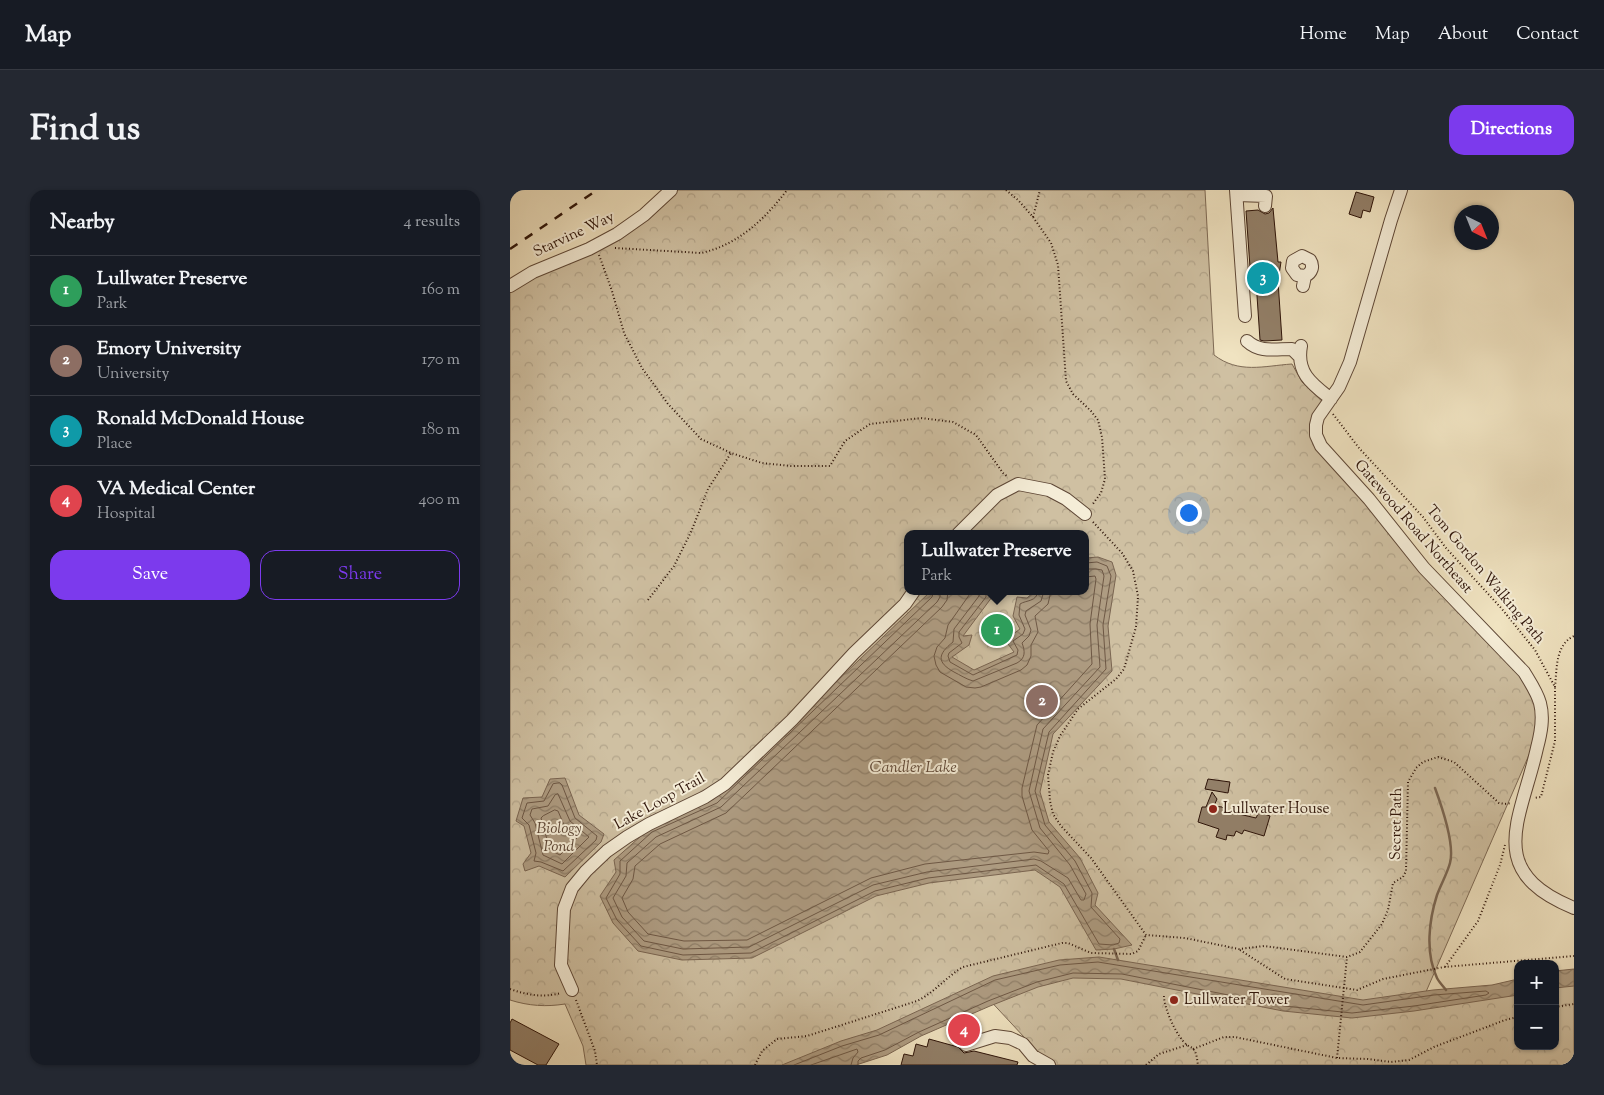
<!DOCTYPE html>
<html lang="en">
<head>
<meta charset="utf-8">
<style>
  :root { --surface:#171b24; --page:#242831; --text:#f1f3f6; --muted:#9ea1a6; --line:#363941; --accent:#7c3aed }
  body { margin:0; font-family:"Sorts Mill Goudy",serif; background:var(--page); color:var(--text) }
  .controls { position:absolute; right:15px; bottom:15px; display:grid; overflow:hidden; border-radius:10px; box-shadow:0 1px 4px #0004 }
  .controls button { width:45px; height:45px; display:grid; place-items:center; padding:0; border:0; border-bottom:1px solid var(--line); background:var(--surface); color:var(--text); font:25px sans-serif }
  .compass { position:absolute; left:944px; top:15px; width:45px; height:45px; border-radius:50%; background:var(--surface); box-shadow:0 1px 4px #0004; rotate:137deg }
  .you { position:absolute; left:678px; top:322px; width:18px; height:18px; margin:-12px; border:4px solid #fff; border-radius:50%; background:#1a73e8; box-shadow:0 0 0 8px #1a73e833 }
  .badge { display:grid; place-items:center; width:32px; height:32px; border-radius:50%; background:var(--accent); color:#fff; font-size:16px; font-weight:700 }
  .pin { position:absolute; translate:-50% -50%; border:2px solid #fff; box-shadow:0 1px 5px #0006 }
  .popup { position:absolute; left:394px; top:340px; width:185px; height:65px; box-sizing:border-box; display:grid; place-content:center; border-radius:10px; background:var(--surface); filter:drop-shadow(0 1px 4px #0005); font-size:16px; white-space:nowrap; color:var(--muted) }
  .popup b { font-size:19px; color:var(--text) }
  .popup::after { content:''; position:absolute; left:50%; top:100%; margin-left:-10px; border:10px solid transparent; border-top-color:var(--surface) }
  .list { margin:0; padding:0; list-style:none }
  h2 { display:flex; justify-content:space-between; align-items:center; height:65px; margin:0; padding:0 20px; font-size:21px }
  h2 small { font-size:16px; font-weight:400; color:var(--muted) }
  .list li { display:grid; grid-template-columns:32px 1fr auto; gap:15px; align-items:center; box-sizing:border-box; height:70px; padding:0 20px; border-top:1px solid var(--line) }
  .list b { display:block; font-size:19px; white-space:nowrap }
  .list p { margin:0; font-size:16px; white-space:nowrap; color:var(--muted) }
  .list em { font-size:16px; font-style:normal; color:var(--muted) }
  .actions { display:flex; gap:10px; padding:15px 20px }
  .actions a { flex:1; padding:11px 0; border:1px solid var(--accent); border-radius:15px; text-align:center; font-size:18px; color:var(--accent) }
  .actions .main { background:var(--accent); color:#fff }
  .map { position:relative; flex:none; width:1064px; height:875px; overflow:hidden; border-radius:15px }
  header { display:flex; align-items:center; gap:30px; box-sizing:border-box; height:70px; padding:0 25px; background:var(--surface); border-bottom:1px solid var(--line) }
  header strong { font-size:24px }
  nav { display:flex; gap:28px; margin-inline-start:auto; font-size:18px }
  .intro { display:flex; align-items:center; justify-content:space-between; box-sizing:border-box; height:120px; padding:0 30px }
  h1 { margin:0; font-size:35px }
  .button { padding:12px 22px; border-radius:15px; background:var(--accent); color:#fff; font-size:18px; font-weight:700 }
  main { display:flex; gap:30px; padding:0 30px }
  aside { flex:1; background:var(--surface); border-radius:15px; box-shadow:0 1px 4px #0004 }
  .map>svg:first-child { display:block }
</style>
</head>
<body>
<header>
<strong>Map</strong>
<nav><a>Home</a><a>Map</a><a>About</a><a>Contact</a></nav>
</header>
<div class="intro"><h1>Find us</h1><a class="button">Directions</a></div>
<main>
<aside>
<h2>Nearby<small>4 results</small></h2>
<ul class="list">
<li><span class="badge" style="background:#2e9e5b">1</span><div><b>Lullwater Preserve</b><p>Park</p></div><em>160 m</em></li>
<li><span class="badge" style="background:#8d6e63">2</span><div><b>Emory University</b><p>University</p></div><em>170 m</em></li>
<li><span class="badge" style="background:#0f9aa8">3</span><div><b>Ronald McDonald House</b><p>Place</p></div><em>180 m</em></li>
<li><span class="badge" style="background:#e0444e">4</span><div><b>VA Medical Center</b><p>Hospital</p></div><em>400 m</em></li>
</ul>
<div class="actions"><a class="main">Save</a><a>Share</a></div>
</aside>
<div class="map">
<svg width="1064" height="875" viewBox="0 0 1064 875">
  <defs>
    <pattern id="forest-crowns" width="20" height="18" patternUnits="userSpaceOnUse" patternTransform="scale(1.25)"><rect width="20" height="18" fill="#cfc0a2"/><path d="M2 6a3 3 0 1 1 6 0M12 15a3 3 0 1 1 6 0" fill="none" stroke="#b2a48a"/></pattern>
    <pattern id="water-waves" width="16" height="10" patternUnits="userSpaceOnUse" patternTransform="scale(1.25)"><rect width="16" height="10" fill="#ae9c82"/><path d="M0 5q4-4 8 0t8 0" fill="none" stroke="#8e7e68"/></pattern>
  </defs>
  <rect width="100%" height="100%" fill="#f0e3c1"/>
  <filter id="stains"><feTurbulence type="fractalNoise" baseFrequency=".004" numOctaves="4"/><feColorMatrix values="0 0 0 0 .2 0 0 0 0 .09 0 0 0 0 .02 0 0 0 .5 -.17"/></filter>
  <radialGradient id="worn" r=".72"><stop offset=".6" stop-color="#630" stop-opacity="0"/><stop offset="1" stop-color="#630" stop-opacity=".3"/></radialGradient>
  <path fill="url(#forest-crowns)" stroke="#7e6a55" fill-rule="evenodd" d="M 161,0 L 695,0 L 704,165 C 729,184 753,176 782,174 L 792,192 L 817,216 L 808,227 L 811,256 L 1014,482 L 1032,535 L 912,811 L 1008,798 L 1008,856 L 1045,856 L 1045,792 L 1064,789 L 1064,875 L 540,875 L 475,805 L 310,875 L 76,875 L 73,856 L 55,814 C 36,817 19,816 0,810 L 0,96 L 79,59 ZM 398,344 L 576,344 L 576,401 L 398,401 Z"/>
  <path fill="url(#water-waves)" stroke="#7a6551" d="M 588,367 L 602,372 L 606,385 L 598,436 L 602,481 L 543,544 L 530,602 L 539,632 L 570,668 L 588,703 L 585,715 L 622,755 L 604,759 L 586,760 L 550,697 L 525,680 L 419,693 L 366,706 L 242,768 L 172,770 L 128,761 L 103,733 L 90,706 L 106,682 L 104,670 L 140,638 L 204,609 L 421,401 L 480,401 L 482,407 L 453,446 L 462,445 L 459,455 L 442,467 L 464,480 L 504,462 L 495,450 L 510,439 L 503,426 L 507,407 L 517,408 L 525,401 L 576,401 L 576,368 Z
    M 55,588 L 69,625 L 94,644 L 91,652 L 55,687 L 29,676 L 15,681 L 13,674 L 21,663 L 14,636 L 6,631 L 13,608 L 32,607 L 40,589 Z
    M 589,767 L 853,810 L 923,800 L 982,795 L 1008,789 L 1008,805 L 904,821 L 842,828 L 773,821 L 611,789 L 563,788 L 528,797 L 480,816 L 411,846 L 377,865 L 346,875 L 272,875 L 331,851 L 367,840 L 483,786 L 549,770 Z
    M 1064,779 L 1064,796 L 1045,798 L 1045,781 Z"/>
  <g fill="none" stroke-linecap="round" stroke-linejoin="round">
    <path stroke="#6e5845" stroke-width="1" d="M 424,401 L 422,407 L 207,613 L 142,642 L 110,671 L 110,684 L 96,708 L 107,730 L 131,756 L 173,765 L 241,763 L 365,701 L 418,688 L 526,675 L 554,694 L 589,754 L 603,755 L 609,753 L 610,749 L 581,717 L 582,703 L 565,671 L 535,635 L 525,601 L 539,542 L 596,479 L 593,435 L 601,386 L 597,376 L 587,372 L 576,373
      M 430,401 L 430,407 L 427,412 L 211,617 L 146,647 L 117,673 L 116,686 L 103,708 L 112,727 L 134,751 L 173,759 L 239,757 L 363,695 L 417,682 L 524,669 L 531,671 L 558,688 L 571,710 L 574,710 L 576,704 L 560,675 L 530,638 L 519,601 L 533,539 L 590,477 L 587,435 L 594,386 L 592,380 L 586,379 L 576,379
      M 438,401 L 437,410 L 432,417 L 216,623 L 150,654 L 125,676 L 123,689 L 112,708 L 118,722 L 138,744 L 174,751 L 237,750 L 361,688 L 415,674 L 524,662 L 538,664 L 539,661 L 522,640 L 512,606 L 512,598 L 527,535 L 582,474 L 580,434 L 586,389 L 585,386 L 576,387
      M 462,401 L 438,435 L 435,448 L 427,457 L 424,466 L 426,475 L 430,482 L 456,497 L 465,498 L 471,497 L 511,480 L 517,475 L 521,466 L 521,455 L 528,442 L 525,426 L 538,414 L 541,401
      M 470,401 L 469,406 L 444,439 L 443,452 C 428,464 426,472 444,482 C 450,485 456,489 463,491 L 507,473 C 516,468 515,461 512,453 L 519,446 L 521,440 L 515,425 L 516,421 L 531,411 L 534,401
      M 476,401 L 476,407 L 449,442 L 449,447 L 452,453 L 439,463 L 438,466 L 440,472 L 463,485 L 507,465 L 508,460 L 503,451 L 513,444 L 515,439 L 509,425 L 510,414 C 516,410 527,412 528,401
      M 50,593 L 52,595 L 65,628 L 87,646 L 86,650 L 53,681 L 31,672 L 24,671 L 26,663 L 19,635 L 12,628 L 17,613 L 34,611 L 43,594 Z
      M 48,604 L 60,631 L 79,647 L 52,674 L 33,665 L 25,633 L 20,625 L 22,619 L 38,616 L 45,605 Z
      M 45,620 L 48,621 L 54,635 L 67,648 L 50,665 L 40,660 L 31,628 L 33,626 Z
      M 284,875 L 332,856 L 369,845 L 485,790 L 550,775 L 588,772 L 853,815 L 924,805 L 976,801 L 979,803 L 976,805 L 904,816 L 842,823 L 774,816 L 612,784 L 563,783 L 527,792 L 478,811 L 409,842 L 375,860 L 351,868 L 348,871 L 348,875
      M 301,875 L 347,859 L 348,862 L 343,868 L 341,875"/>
    <path stroke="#7a6551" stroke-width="2.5" d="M 925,598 C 932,617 945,654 940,673 C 937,684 931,694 927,705 C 919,730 915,763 927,788 C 929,792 933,796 936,800
      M 604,759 L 608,770"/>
  </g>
  <path fill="#927f68" stroke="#2d1308" d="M 846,2 L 864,7 L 860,22 L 853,20 L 851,28 L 839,24 Z
    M 763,18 L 768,72 L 771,72 L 768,91 L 772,150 L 754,151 L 750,150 L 746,91 L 741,91 L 736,21 L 748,20 L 755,24 L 759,23 Z
    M 698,589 L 720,592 L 718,603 L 695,599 Z
    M 702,602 L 707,609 L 704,616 L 712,617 L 716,621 L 746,628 L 749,622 L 760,626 L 754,646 L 734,640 L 732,644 L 726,641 L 724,646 L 717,645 L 716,650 L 706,647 L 709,639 L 688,632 L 692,617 L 696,617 Z
    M 2,829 L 49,854 L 36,875 L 28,875 L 0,860 L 0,833 Z
    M 419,849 L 448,857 L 454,863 L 464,861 L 508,872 L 507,875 L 391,875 L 394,864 L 403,866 L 406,854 L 417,857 Z"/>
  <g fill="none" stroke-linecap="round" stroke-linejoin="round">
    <defs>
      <path id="minor" d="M 726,0 L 735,126
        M 891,0 L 881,30 L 840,172 L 829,197 L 808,227 L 806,235 L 806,245 L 811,256 L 859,309 L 914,378 L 1014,482 C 1020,492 1027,502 1030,513 C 1034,528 1031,543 1027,558 C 1011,630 973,681 1064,718
        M 727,5 L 756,6 L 755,16
        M 0,96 L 23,82 L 79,59 L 107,44 L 134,25 L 161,0
        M 793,96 L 795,86 C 802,83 804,76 800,70 L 792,66 L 783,71 L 782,78 L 787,85 L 795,86
        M 737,151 C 750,163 765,159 782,159 L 789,166
        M 791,156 C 786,183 802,194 821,209
        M 448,344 L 487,305 L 508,294 L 539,300 L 556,309 L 575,324
        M 62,800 L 51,775 L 54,719 L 62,698 L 76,681 L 97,661 L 117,647 L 139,634 L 195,607 L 215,594 L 282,530 L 344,463 L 395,414 L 404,401
        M 456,855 L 485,846 L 500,848 L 513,854 L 523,866 L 539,875"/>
    </defs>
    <use href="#minor" stroke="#5e4736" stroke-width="14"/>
    <path stroke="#2d1308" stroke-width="2" stroke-dasharray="1 2.5" stroke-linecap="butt" d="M 496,0 L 508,10 L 523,27 L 541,53 L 548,75 L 556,191 L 563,204 L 581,221 L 588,230 L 592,247 L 595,289 L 591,303 L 582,315
      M 523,27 L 530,0
      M 105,58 L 191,63 C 228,55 255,29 277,0
      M 89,65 L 102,101 L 114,143 L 132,178 L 158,214 L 191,249 L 221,263 L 252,273 L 281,276 L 320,276 L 335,251 L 360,234 L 411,228 L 443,232 L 466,245 L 493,283 L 498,287
      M 823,224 L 849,258 L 913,327 L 936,358 L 992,419 L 1025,460 L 1045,497 L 1045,551 L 1031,607 L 1024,608
      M 583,332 L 612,363 L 623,381 L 628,406 L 626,437 L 614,479 L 606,489 L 568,519 L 550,546 L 543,562 L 538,585 L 540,611 L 543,624 L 551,636 L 581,668 L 636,745 L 675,748 L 729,759 L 754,756 L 837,767 L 850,762 L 872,734 L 878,720 L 883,693 L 893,687 L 896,681 L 898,592 L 906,578 L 913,572 L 928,567 L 944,572 L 989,613 L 995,614 L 1002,613
      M 138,410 L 164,376 L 181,342 L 198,299 L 221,263
      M 1045,497 C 1047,479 1045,455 1064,446
      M 730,760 L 775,789 L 847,800 L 873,789 L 934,777 L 1064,766
      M 935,777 L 968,731 L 990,675 L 995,655
      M 0,799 C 17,805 33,808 51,803
      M 654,806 C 654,819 667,847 677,855 C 681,858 681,856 684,860 C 687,864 687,870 688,875
      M 66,810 L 85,861 L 87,875
      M 1045,817 L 1064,814
      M 683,859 L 714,847 L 725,847 L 827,868 L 858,869 L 881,872 L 899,870 L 924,857 L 995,830 L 1008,827
      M 245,875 L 252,861 L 267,849 L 297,846 L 407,811 C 424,803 436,787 453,777 L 552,753 L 558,753 L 581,763 L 622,764 L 628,761 L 636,745
      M 636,875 L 649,864 L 677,855"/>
    <use href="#minor" stroke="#f5edd7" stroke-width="12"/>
    <path stroke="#2d1308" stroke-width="2.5" stroke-dasharray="9 9" stroke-linecap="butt" d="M 0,59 L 87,0"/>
    <path stroke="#2d1308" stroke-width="2" stroke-dasharray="1 2.5" stroke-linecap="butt" d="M 827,868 L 837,767"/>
  </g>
  <g fill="#8f2418" stroke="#f5edd7" stroke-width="2">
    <circle cx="703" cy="619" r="5"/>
    <circle cx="664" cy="810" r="5"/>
  </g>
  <g text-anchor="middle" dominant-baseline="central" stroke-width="4" stroke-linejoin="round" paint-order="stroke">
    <g font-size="15" fill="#2d1308" stroke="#f5edd7">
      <text transform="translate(64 45) rotate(-25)">Starvine Way</text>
      <text transform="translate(903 337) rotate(49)">Gatewood Road Northeast</text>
      <text transform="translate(975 385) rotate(50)">Tom Gordon Walking Path</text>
      <text transform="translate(150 612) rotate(-29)">Lake Loop Trail</text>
      <text transform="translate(887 634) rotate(-89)">Secret Path</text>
    </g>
    <g font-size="15" fill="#2d1308" stroke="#f5edd7" text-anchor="start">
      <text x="713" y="619">Lullwater House</text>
      <text x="674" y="810">Lullwater Tower</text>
    </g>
    <g font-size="16" font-style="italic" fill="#614a39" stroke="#f5edd7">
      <text x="403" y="578">Candler Lake</text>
      <text x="49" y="639">Biology<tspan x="49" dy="18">Pond</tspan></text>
    </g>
  </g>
  <rect width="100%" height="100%" filter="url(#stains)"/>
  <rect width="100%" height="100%" fill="url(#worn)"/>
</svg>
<div class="controls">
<button>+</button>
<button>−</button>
</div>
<svg class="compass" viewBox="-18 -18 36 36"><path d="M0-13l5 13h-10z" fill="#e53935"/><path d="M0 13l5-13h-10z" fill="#9ea1a6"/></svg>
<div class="you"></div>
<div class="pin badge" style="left:487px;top:440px;background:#2e9e5b">1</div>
<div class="popup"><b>Lullwater Preserve</b>Park</div>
<div class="pin badge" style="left:532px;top:511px;background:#8d6e63">2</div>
<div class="pin badge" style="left:753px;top:88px;background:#0f9aa8">3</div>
<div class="pin badge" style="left:454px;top:840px;background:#e0444e">4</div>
</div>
</main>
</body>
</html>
